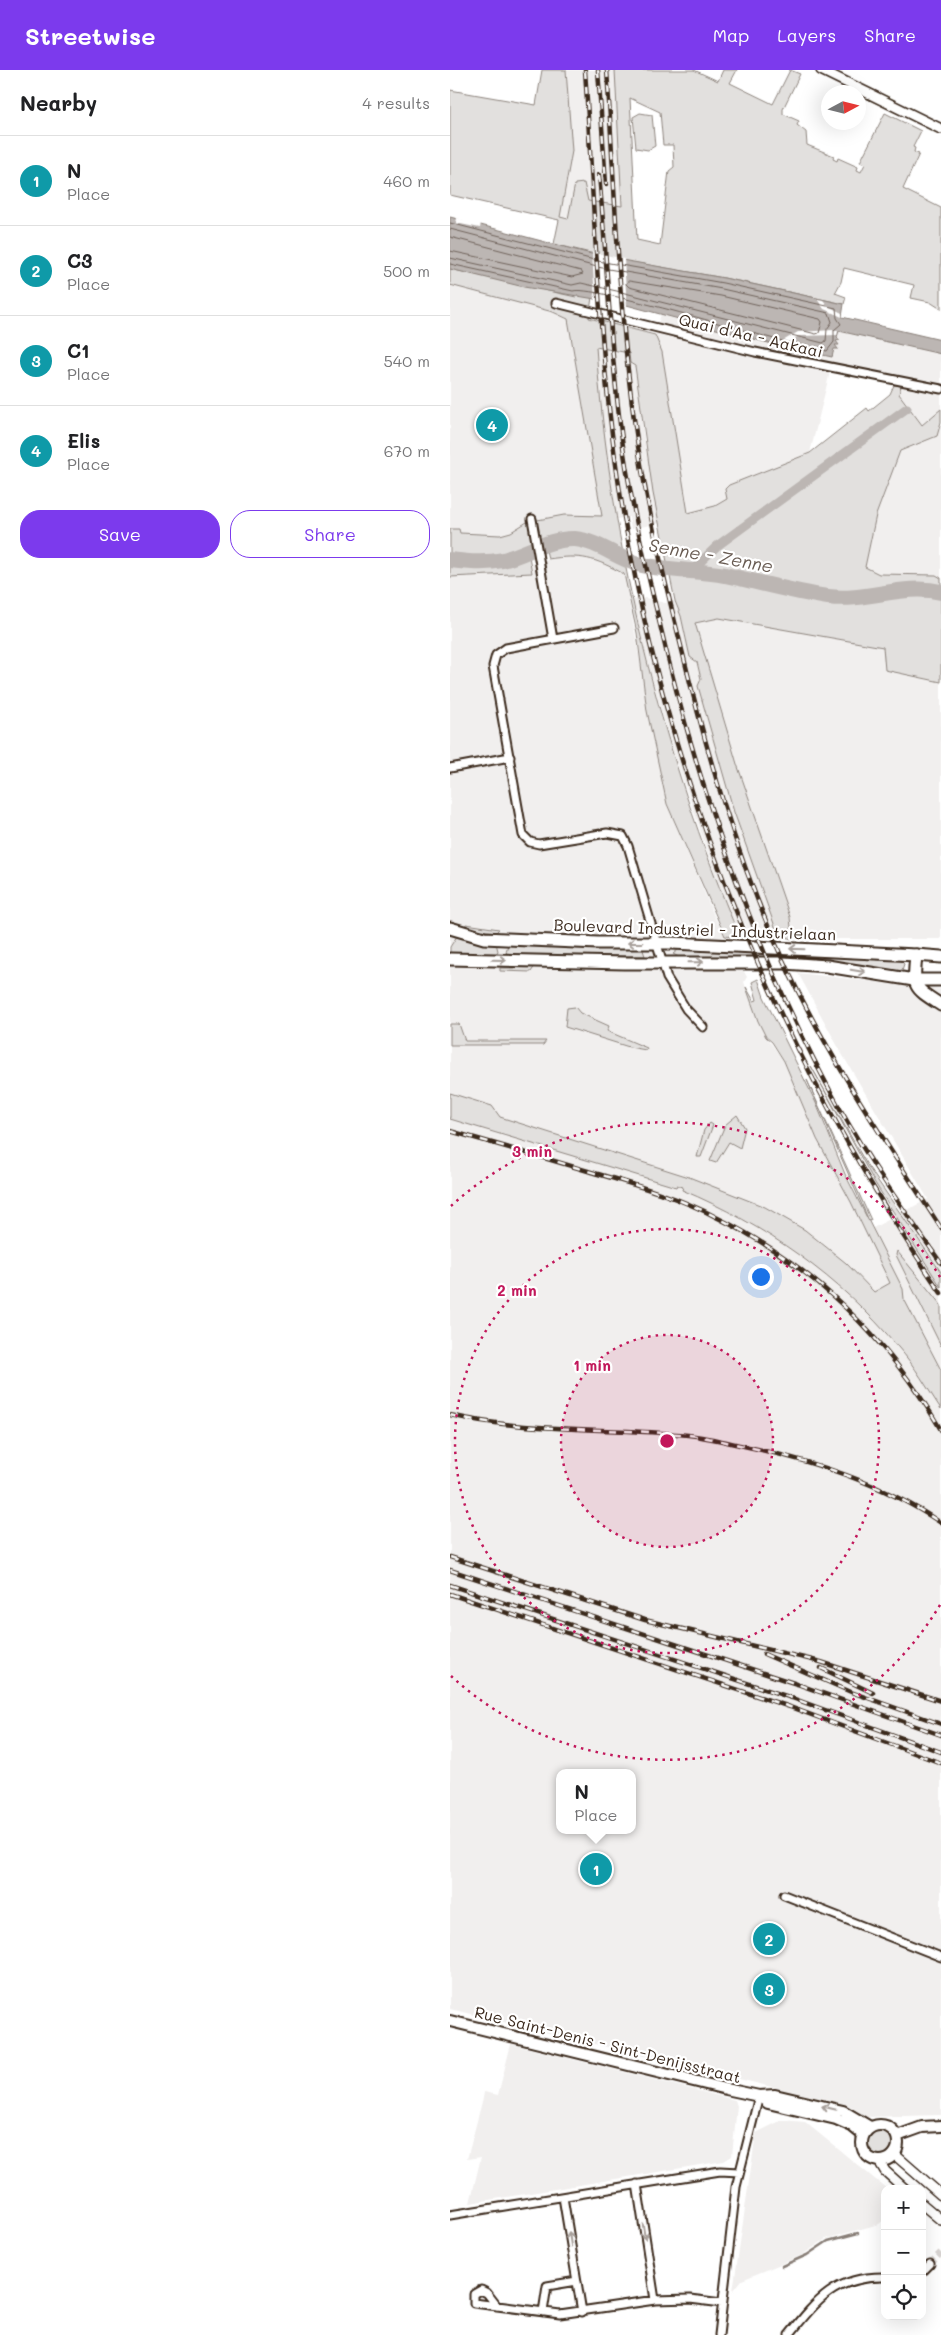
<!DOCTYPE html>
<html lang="en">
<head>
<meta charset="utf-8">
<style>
  :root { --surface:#fff; --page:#f6f6f6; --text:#202124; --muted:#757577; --line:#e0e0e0; --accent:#7c3aed }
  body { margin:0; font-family:Mali,sans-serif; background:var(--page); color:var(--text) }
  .controls { position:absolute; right:15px; bottom:15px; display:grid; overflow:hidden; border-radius:10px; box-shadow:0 5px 20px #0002 }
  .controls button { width:45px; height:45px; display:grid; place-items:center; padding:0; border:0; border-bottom:1px solid var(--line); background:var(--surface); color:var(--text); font:25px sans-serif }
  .compass { position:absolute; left:371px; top:15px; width:45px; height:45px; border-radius:50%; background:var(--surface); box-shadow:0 5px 20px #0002; rotate:83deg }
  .you { position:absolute; left:310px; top:1206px; width:18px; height:18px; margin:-12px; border:4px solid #fff; border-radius:50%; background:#1a73e8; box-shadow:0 0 0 8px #1a73e833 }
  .badge { display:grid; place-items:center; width:32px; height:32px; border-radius:50%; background:var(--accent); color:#fff; font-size:16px; font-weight:700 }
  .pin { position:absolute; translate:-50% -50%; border:2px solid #fff; box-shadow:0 1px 5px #0006 }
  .popup { position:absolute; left:106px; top:1699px; width:80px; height:65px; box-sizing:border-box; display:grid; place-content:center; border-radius:10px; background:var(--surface); filter:drop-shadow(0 1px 4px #0005); font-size:16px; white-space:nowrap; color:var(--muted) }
  .popup b { font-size:19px; color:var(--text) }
  .popup::after { content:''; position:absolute; left:50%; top:100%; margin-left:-10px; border:10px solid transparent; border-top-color:var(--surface) }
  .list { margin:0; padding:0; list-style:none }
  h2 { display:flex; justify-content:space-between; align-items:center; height:65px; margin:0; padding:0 20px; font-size:21px }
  h2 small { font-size:16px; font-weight:400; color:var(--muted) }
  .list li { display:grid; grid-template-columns:32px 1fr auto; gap:15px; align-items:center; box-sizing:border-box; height:90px; padding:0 20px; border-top:1px solid var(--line) }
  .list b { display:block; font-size:19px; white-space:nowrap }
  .list p { margin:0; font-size:16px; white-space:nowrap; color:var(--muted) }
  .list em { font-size:16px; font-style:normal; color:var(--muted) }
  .actions { display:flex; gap:10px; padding:15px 20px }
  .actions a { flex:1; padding:11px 0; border:1px solid var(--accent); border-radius:20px; text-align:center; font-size:18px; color:var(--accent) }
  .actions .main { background:var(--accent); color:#fff }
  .icon { flex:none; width:28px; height:28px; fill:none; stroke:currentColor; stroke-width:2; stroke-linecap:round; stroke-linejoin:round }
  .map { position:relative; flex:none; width:491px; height:2265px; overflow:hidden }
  header { display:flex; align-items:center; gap:30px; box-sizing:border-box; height:70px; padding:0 25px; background:var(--accent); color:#fff }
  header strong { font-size:24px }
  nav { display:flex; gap:28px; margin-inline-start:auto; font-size:18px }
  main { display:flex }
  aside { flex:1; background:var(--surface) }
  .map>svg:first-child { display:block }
</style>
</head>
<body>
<header>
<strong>Streetwise</strong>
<nav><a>Map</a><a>Layers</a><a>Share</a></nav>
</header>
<main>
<aside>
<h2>Nearby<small>4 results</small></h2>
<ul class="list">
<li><span class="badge" style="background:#0f9aa8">1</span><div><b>N</b><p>Place</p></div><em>460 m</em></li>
<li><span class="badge" style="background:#0f9aa8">2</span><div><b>C3</b><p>Place</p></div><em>500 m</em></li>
<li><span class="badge" style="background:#0f9aa8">3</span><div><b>C1</b><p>Place</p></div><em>540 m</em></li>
<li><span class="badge" style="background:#0f9aa8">4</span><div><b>Elis</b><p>Place</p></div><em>670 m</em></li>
</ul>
<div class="actions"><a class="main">Save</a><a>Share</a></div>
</aside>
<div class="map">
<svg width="491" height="2265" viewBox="0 0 491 2265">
  <rect width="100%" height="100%" fill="#fff"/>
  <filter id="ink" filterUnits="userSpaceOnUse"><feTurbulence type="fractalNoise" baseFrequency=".02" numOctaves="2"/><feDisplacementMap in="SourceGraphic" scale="10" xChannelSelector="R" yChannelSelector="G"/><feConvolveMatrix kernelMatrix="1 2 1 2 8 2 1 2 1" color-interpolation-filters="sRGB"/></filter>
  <g filter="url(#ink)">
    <path fill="#f1efee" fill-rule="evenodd" d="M 116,0 L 165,0 L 173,131 L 172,136 L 138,131 L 118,149 L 110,147 L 121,81 Z
      M 0,215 L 103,242 L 118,249 L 152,447 L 114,445 L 77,452 L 61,462 L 50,465 L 10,463 L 8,459 L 0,459 Z
      M 211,244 L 326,275 L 382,287 L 385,279 L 388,279 L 385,275 L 389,274 L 386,271 L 389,270 L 387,267 L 389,261 L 491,284 L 491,339 L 472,355 L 449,324 L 450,316 L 380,302 L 360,383 L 279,415 L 277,429 L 265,436 L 238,444 L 212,282 L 205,265 Z
      M 146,277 L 179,283 L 180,293 L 185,296 L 194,369 L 210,453 L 181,459 L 179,447 L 167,449 L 153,358 Z
      M 491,352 L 491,508 L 486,505 L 429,504 L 415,497 L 426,445 L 450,381 L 487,366 Z
      M 117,486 L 127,486 L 151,492 L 174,504 L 217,734 L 265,848 L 297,907 L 294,912 L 308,951 L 316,967 L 334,991 L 367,1069 L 401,1132 L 437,1204 L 419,1160 L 478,1129 L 392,984 L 348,903 L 491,919 L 491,2045 L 416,2047 L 400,2036 L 0,1939 L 0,507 L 82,503 L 81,493 ZM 110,1703 L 182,1703 L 182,1760 L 110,1760 Z
      M 195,528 L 215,533 L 225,531 L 231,546 L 240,587 L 247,592 L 251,609 L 248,616 L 284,742 L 328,865 L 319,868 L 297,858 L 295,853 L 286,858 L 275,833 L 222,678 L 196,586 L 183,530 Z
      M 269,548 L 434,577 L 471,608 L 491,612 L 491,869 L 342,869 L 340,847 L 287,694 L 244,553 Z
      M 61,1974 L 285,2030 L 287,2036 L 282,2086 L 274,2091 L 20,2133 L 31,2087 L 17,2089 L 33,2028 L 34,2022 L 48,2025 Z
      M 332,2050 L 355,2052 L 437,2119 L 435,2119 L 435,2149 L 429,2154 L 376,2169 L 352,2185 L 292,2210 L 283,2221 L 306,2063 Z"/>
    <path fill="#e2e0de" stroke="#8e857e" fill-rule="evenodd" d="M 92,0 L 116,0 L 122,81 L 110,147 L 118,149 L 125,114 L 134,113 L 138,131 L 172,136 L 165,0 L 244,0 L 268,11 L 273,0 L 287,0 L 280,13 L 323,34 L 340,0 L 350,4 L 333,39 L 333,44 L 349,51 L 347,55 L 356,62 L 357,75 L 384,86 L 383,89 L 387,91 L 388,88 L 408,97 L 407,100 L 411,102 L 415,94 L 410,92 L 435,43 L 471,61 L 463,77 L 465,78 L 464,82 L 469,84 L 453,119 L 491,138 L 491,239 L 480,232 L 461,228 L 464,215 L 394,198 L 391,212 L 385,223 L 396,227 L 394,234 L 274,208 L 169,190 L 104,174 L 109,150 L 0,125 L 0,20 L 86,35 ZM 180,28 L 210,42 L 213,75 L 223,75 L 224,97 L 219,101 L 210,175 L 187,170 Z
      M 190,43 L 202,45 L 205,76 L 198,80 L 186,78 L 183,47 Z
      M 0,199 L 126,227 L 129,224 L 142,227 L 139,248 L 205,265 L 212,282 L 238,443 L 265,436 L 277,429 L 275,419 L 279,415 L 360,383 L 417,338 L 419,341 L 440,324 L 444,315 L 451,316 L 449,324 L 472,355 L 491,339 L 491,352 L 487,366 L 450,381 L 426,445 L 415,497 L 429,504 L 486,505 L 491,508 L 491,612 L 435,600 L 433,577 L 269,548 L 245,553 L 287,694 L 340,847 L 342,869 L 328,865 L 284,742 L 248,616 L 251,609 L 247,592 L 240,587 L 231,546 L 225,531 L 203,423 L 185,296 L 180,293 L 179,283 L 146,277 C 160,477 211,682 290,868 L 275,866 L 217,734 L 197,641 L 187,563 L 174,504 C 145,488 131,484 98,489 L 96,480 L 79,486 L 82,503 L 0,507 L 0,459 L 9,459 L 10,463 L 50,465 L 61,462 L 77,452 L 114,445 L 152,446 L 118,249 L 103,242 L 0,215 Z
      M 16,854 L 49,859 L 46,862 L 14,858 Z
      M 7,866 L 46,873 L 48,881 L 46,884 L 0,884 L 0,877 Z
      M 58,874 L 192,877 L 195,886 L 59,885 L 56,882 Z
      M 236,878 L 310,884 L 449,888 L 454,894 L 452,900 L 448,901 L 342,887 L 229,887 L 223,884 L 229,879 Z
      M 70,895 L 85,896 L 81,902 L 50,901 L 50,898 L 65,898 Z
      M 308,909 L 314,927 L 366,1033 L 395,1104 L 453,1219 L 454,1229 L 491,1300 L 491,1339 C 477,1318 465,1296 448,1277 C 391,1208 314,1154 232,1120 L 233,1117 L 227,1115 L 226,1117 L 0,1049 L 0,1023 L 42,1036 L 50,1047 L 239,1107 L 315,1137 L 355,1160 L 396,1193 L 424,1222 L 440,1213 L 401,1132 L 367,1069 L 334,991 L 322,972 L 316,967 L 308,951 L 296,917 L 304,931 L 307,930 L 302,912 Z
      M 125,937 L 130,943 L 159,956 L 157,961 L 197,978 L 196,980 L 179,977 L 115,957 L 117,938 Z
      M 0,954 L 9,954 L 15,971 L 96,971 L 93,975 L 0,975 Z
      M 361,996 L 417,1095 L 491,1202 L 491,1217 L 425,1113 Z
      M 357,1010 L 421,1150 L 419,1151 Z
      M 287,1045 L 295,1058 L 290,1078 L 279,1072 L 266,1093 L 260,1091 L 275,1055 Z
      M 260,1053 L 263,1055 L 251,1087 L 247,1087 L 254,1060 Z
      M 447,1181 L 491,1235 L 491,1276 L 446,1185 Z
      M417 2072a13 13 0 1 1 26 0a13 13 0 1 1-26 0Z"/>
    <path fill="#bcb6b3" stroke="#887e77" d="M 0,147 L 149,186 L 274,208 L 394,234 L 392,247 L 491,270 L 491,284 L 389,261 L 387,267 L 390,270 L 386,271 L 389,275 L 385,275 L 388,279 L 384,279 L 382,287 L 326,275 L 169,233 L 74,217 L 0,199 Z"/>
    <path fill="#fff" d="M 7,148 L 31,153 L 30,158 L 6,153 Z
      M 142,182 L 174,189 L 177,238 L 145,230 Z
      M 367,229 L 373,230 L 378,236 L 392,243 L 392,247 L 374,239 Z
      M 384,260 L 388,261 L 387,265 L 349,266 L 332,276 L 326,275 L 348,262 Z"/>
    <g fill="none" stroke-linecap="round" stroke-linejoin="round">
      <path stroke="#6f625a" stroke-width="1" d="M 0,153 L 148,191 L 273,213 L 386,238 L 387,248 L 391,254 L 384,260 L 384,272 L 377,281 C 360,277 344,274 328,270 C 298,262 141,215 123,221 L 0,194
        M 0,159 L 147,197 L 272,219 L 379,243 L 382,252 L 377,259 L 376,271 L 373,273 L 171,222 L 131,213 L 122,215 L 0,188
        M 0,167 L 131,201 L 133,204 L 122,207 L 0,181
        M 179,211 L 271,226 L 370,249 L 372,252 L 369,263 L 366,264 L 179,217 L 176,214 Z"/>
      <path stroke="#887e77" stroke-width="2.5" d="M 332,2196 L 357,2185 L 378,2171 L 408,2163"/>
      <path stroke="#bcb6b3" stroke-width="9" d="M 242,500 L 267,476 L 457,338"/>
      <path stroke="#bcb6b3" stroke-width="16" d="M 0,490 C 18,492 35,494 53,490 C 77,484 99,468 125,469 C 147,471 167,488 188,494 C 215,501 247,500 275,505 C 309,512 343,522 378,527 C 417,532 453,513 491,522"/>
      <path stroke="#d8d4d2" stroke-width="7" stroke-dasharray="7 3.5" stroke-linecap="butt" d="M 480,2194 L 491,2183"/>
      <defs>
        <path id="minor" d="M 106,233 L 305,282 L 491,319
          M 82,449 L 103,569
          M 164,558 L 56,578 L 46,585 L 43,596 L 73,765 L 80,772 L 89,774 L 157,763 L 173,766 L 178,776 L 217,908 L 236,939 L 253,957
          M 0,698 L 60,687
          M 334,1825 L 491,1887
          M 187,2114 L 205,2230
          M 113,2127 L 132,2242
          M 0,2145 L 270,2101 L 289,2102
          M 472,2202 L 480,2194
          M 47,2236 L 37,2223 L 31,2220 L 24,2224 L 24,2233 L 110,2244 L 205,2230 L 240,2229 L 272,2233
          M 93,2242 L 97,2216 L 127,2211
          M 269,2265 L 286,2117 L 309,2026
          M 339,2265 C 367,2230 386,2206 435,2207"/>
        <path id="tertiary" d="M 371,0 L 491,59
          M 444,2084 L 491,2125
          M 429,2091 L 435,2101 L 455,2119
          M 472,2134 L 491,2150"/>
        <path id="secondary" d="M 0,1951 L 276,2019 L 309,2026 L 325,2025 L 393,2041 L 420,2057
          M 309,2026 L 318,2033 L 386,2049 L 402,2056 L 413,2065
          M412 2073a18 18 0 1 1 36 0a18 18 0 1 1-36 0Z
          M 447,2066 L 472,2057 L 491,2056"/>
        <path id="primary" d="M 491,887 L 466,885 C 463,918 463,917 491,935
          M 464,910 L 491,910"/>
        <path id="trunk" d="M 0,858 L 34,868 L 148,873 L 222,873 L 466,885
          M 0,889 L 174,893 L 334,893 L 377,896 L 464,910"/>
      </defs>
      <use href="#minor" stroke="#3b2a1e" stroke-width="11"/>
      <use href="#tertiary" stroke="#3b2a1e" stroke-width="12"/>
      <use href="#secondary" stroke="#3b2a1e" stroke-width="14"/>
      <use href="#primary" stroke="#3b2a1e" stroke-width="15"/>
      <use href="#trunk" stroke="#3b2a1e" stroke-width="15"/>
      <use href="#minor" stroke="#fff" stroke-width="7"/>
      <use href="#tertiary" stroke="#fff" stroke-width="9"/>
      <use href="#secondary" stroke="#fff" stroke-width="10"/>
      <use href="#primary" stroke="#fff" stroke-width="11"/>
      <use href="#trunk" stroke="#fff" stroke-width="11"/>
      <defs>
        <path id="rail" d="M 135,0 C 145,149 149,300 174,447 C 221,726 332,990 491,1223
          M 148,0 L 156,114
          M 157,0 C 165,118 168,238 185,356 C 195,429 212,501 230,572 C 256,680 286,787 332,888 C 376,984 434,1070 491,1158
          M 149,105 C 158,197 160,290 174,383 C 182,436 194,489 207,542 C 246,713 304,883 389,1037 C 419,1091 455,1142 491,1193
          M 0,1061 C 46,1074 92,1087 138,1101 C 182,1114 226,1126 266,1147 C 361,1194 438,1268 491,1360
          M 0,1345 C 78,1363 159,1357 238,1365 C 257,1367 276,1372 294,1376 C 363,1391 432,1413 491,1453
          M 0,1487 L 195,1550 L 371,1592 L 491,1631
          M 0,1500 L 347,1614 L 491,1665
          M 0,1515 L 342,1628 L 491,1682
          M 0,1524 L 340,1637 L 491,1693
          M 314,1584 L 401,1622 L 491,1654
          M 371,1598 L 423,1623"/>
      </defs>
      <use href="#rail" stroke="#3b2a1e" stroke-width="4.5"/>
      <use href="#rail" stroke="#fff" stroke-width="2.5" stroke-dasharray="8" stroke-linecap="butt"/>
    </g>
    <defs><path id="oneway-shaft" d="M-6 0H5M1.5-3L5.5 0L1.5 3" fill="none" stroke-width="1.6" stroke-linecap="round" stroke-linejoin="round" transform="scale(1.25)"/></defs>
    <g stroke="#a79f9a">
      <use href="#oneway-shaft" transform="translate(185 873) rotate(180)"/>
      <use href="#oneway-shaft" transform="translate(347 879) rotate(-178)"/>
      <use href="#oneway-shaft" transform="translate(49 890) rotate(1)"/>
      <use href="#oneway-shaft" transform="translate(246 892) rotate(-1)"/>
      <use href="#oneway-shaft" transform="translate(408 901) rotate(10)"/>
      <use href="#oneway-shaft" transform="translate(379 2038) rotate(-167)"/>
      <use href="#oneway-shaft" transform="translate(194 2162) rotate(81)"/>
      <use href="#oneway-shaft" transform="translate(120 2169) rotate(-99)"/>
    </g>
  </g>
  <circle cx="217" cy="1371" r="106" fill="#c2185b" fill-opacity=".12"/>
  <g fill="none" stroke="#c2185b" stroke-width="2.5" stroke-dasharray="2.5 5">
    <circle cx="217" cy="1371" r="106"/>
    <circle cx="217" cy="1371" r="212"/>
    <path d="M490 1535A319 319 0 0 1 1 1606M1 1136A319 319 0 0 1 490 1207"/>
  </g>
  <g text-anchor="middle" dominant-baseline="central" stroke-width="4.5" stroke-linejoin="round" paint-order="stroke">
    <g font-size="16" fill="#3b2a1e" stroke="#fff">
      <text transform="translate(301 265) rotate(13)">Quai d'Aa - Aakaai</text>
      <text transform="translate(245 859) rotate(2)">Boulevard Industriel - Industrielaan</text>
      <text transform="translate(158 1974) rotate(14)">Rue Saint-Denis - Sint-Denijsstraat</text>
    </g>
    <g font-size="18" font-style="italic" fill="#685b52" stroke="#fff">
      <text transform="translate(261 485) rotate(10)">Senne - Zenne</text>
    </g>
  </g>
  <circle cx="217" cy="1371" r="8" fill="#c2185b" stroke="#fff" stroke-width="2.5"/>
  <g font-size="15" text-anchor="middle" font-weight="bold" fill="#c2185b" stroke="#fff" stroke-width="4.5" stroke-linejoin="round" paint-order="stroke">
    <text x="82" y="1087">3 min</text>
    <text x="67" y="1226">2 min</text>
    <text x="142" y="1301">1 min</text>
  </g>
</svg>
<div class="controls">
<button>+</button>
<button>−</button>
<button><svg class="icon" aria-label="locate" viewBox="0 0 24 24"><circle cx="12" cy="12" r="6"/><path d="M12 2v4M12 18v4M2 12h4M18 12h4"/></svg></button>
</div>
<svg class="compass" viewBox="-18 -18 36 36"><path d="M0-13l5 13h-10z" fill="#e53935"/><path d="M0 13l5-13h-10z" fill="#757577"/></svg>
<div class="you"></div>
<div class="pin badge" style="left:146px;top:1799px;background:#0f9aa8">1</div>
<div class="popup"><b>N</b>Place</div>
<div class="pin badge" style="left:319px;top:1869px;background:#0f9aa8">2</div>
<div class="pin badge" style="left:319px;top:1919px;background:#0f9aa8">3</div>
<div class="pin badge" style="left:42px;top:355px;background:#0f9aa8">4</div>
</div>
</main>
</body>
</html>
